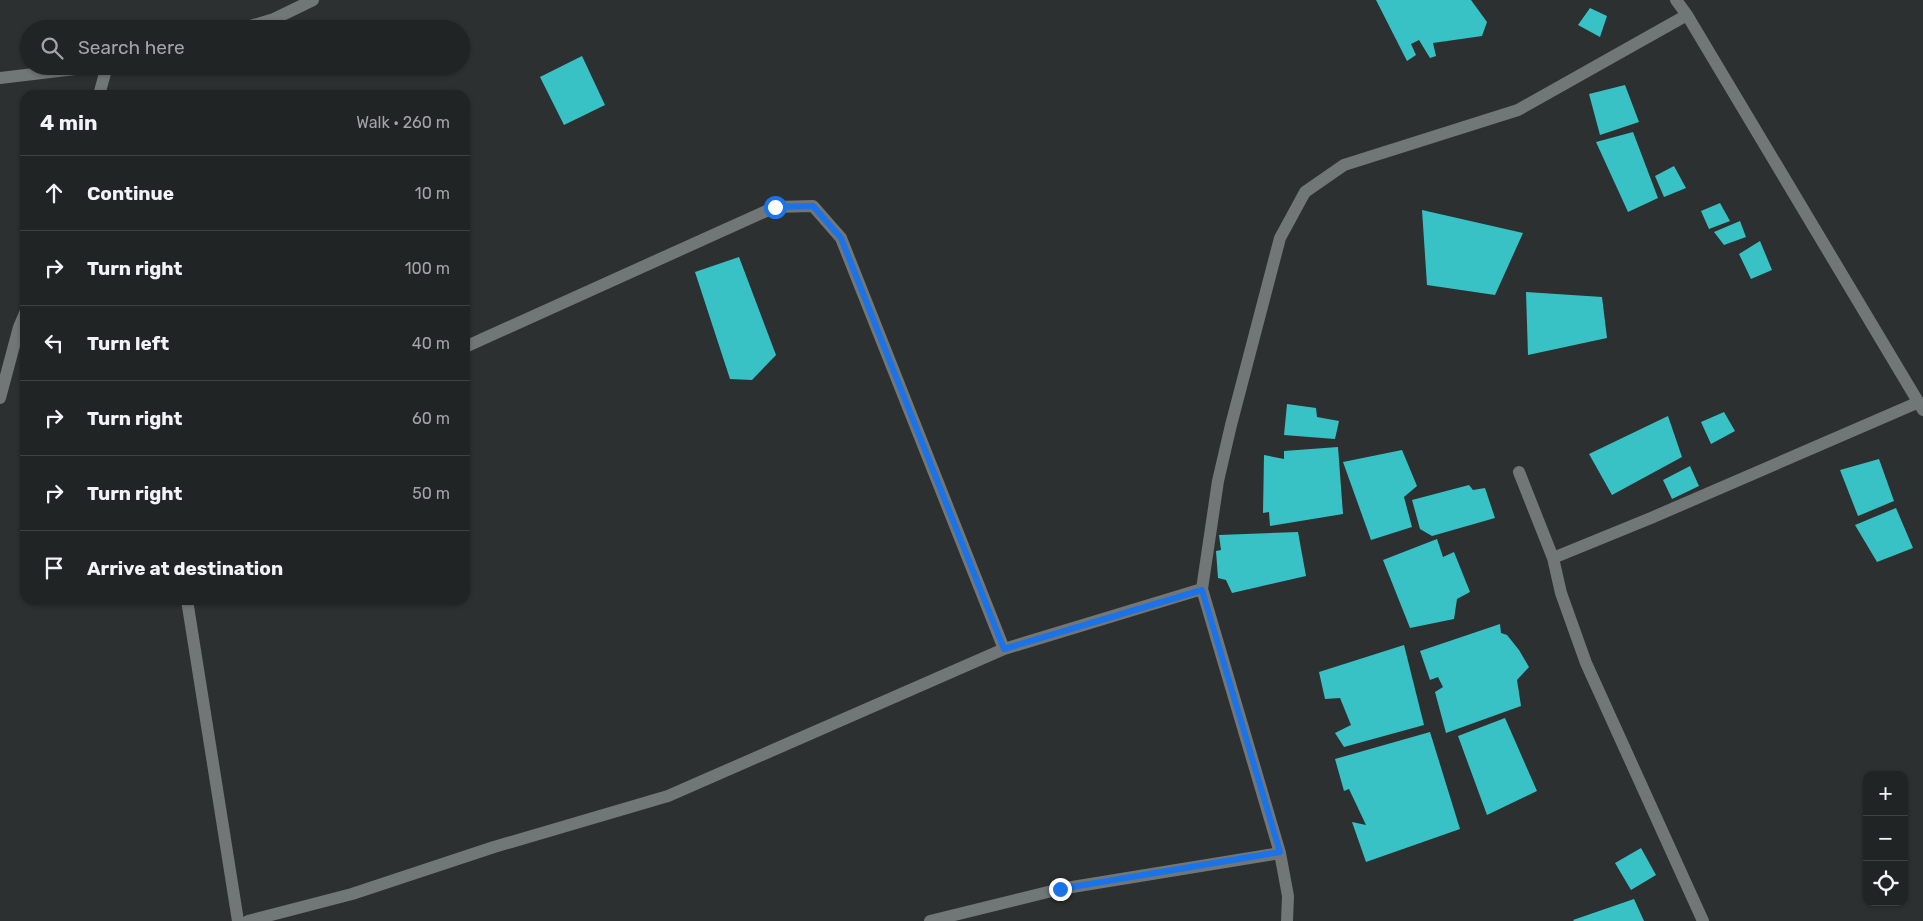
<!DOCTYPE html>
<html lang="en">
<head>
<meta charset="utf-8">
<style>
  :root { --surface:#212425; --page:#292c2d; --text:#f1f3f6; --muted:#a2a4a7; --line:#3e4142 }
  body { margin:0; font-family:Rubik,sans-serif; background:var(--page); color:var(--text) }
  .controls { position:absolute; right:15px; bottom:15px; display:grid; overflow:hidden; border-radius:10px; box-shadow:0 1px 4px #0004 }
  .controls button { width:45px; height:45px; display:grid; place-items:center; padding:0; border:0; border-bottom:1px solid var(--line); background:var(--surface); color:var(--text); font:25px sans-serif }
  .stop { position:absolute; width:15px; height:15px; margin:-11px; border:4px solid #1a73e8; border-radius:50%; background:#fff }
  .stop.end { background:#1a73e8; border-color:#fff; box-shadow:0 1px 5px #0008 }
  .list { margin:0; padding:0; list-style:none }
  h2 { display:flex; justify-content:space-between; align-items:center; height:65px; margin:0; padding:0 20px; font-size:21px }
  h2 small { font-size:16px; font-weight:400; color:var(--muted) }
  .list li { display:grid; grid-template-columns:32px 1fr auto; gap:15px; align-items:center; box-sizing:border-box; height:75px; padding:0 20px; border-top:1px solid var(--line) }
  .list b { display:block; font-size:19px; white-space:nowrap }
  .list em { font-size:16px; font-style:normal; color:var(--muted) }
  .icon { flex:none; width:28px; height:28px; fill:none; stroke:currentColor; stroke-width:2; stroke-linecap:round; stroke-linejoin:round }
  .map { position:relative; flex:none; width:1923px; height:921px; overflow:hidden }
  .search { position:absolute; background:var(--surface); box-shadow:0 1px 4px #0004; left:20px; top:20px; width:450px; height:55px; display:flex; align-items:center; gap:12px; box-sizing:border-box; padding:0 18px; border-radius:28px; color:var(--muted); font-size:19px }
  .panel { position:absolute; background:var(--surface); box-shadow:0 1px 4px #0004; left:20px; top:90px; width:450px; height:515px; border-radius:15px }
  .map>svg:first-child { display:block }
</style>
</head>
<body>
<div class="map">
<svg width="1923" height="921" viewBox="0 0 1923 921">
  <rect width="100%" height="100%" fill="#2c3031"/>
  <path fill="#38c2c6" d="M 1376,0 L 1471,0 L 1487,22 L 1482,36 L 1433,43 L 1436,56 L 1430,58 L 1419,40 L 1411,44 L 1416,55 L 1407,61 Z
    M 1590,8 L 1607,16 L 1600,37 L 1578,25 Z
    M 582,56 L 605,105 L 564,125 L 540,77 Z
    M 1625,85 L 1639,122 L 1600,135 L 1589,94 Z
    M 1633,132 L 1658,198 L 1628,212 L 1596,142 Z
    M 1674,166 L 1686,188 L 1664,197 L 1655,176 Z
    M 1720,203 L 1730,221 L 1709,229 L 1701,211 Z
    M 1422,210 L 1523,233 L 1495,295 L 1427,285 Z
    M 1740,221 L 1746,237 L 1724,245 L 1714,232 Z
    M 1760,241 L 1772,270 L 1751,279 L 1739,254 Z
    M 739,257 L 776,355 L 752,380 L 730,379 L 695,272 Z
    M 1526,292 L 1602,297 L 1607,338 L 1528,355 Z
    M 1287,404 L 1316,408 L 1317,417 L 1339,421 L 1335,439 L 1284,435 Z
    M 1724,412 L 1735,431 L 1711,444 L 1701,422 Z
    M 1668,416 L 1682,457 L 1612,495 L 1589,454 Z
    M 1338,447 L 1343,514 L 1270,526 L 1269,512 L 1263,513 L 1264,455 L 1284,459 L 1284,451 Z
    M 1402,450 L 1417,486 L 1404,497 L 1412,527 L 1371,540 L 1343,462 Z
    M 1879,459 L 1894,501 L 1858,516 L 1840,470 Z
    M 1690,466 L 1699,486 L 1672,499 L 1663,480 Z
    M 1469,485 L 1473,490 L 1485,488 L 1495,518 L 1432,536 L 1420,529 L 1412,500 Z
    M 1896,508 L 1913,548 L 1877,562 L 1855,525 Z
    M 1298,532 L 1306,576 L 1232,593 L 1226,580 L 1218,578 L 1216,551 L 1221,550 L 1219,535 Z
    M 1437,539 L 1443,557 L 1454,552 L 1470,592 L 1457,599 L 1454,619 L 1410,628 L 1383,560 Z
    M 1500,624 L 1501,633 L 1507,635 L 1519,650 L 1529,667 L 1517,680 L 1521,706 L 1446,733 L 1435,692 L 1443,687 L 1438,677 L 1430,680 L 1420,651 Z
    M 1404,645 L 1424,725 L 1344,747 L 1335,733 L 1351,725 L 1340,698 L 1325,699 L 1319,672 Z
    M 1505,718 L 1537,791 L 1487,815 L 1458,736 Z
    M 1430,732 L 1460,829 L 1366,862 L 1352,822 L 1366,825 L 1349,789 L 1344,791 L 1335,759 Z
    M 1641,848 L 1656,875 L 1631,890 L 1615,863 Z
    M 1634,899 L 1644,921 L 1574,921 L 1573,920 Z"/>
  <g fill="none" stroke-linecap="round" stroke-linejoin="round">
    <path stroke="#717676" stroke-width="12" d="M 1676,0 L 1687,15 L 1923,410
      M 240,29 L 274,19 L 313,0
      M 0,78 L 100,66
      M 99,95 L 107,66
      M 465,347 L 775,207 L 813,206 L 841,238 L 1004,649
      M 0,398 L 19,327 L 25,313
      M 1519,472 L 1553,558 L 1651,518 L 1919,402
      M 1553,558 L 1561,593 L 1586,663 L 1703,921
      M 187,600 L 238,921
      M 248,921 L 352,894 L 494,847 L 668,796 L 1004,649 L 1202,589
      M 930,921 L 1060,889 L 1280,853
      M 1287,921 L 1288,896 L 1280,853 L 1202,589 L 1218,481 L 1231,425 L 1280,238 L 1305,192 L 1344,165 L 1518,110 L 1687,15"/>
  </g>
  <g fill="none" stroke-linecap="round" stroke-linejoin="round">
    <path stroke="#1a73e8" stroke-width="6" d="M 775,207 L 813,206 L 841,238 L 1004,649 L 1202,590 L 1280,852 L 1060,889"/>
  </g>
</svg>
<div class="controls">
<button>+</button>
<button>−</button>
<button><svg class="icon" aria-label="locate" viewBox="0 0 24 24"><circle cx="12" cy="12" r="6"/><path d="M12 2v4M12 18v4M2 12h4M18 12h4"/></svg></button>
</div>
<div class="stop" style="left:775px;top:207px"></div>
<div class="stop end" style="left:1060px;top:889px"></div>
<div class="search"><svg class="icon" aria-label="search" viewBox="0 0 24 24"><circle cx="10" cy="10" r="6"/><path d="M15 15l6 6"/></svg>Search here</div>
<section class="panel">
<h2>4 min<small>Walk · 260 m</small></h2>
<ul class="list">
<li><svg class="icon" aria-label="ahead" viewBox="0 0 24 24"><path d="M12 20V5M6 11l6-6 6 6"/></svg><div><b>Continue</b></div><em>10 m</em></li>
<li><svg class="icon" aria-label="right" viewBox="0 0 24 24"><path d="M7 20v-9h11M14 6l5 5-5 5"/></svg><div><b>Turn right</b></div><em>100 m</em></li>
<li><svg class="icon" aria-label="left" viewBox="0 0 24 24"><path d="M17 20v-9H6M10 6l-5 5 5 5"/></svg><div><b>Turn left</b></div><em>40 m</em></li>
<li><svg class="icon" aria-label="right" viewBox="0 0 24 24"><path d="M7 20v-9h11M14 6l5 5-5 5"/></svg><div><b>Turn right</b></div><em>60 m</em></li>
<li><svg class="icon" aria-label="right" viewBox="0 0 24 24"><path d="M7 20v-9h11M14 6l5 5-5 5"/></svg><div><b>Turn right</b></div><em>50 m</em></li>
<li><svg class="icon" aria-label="arrive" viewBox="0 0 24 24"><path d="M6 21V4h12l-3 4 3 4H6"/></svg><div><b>Arrive at destination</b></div></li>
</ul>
</section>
</div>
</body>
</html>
